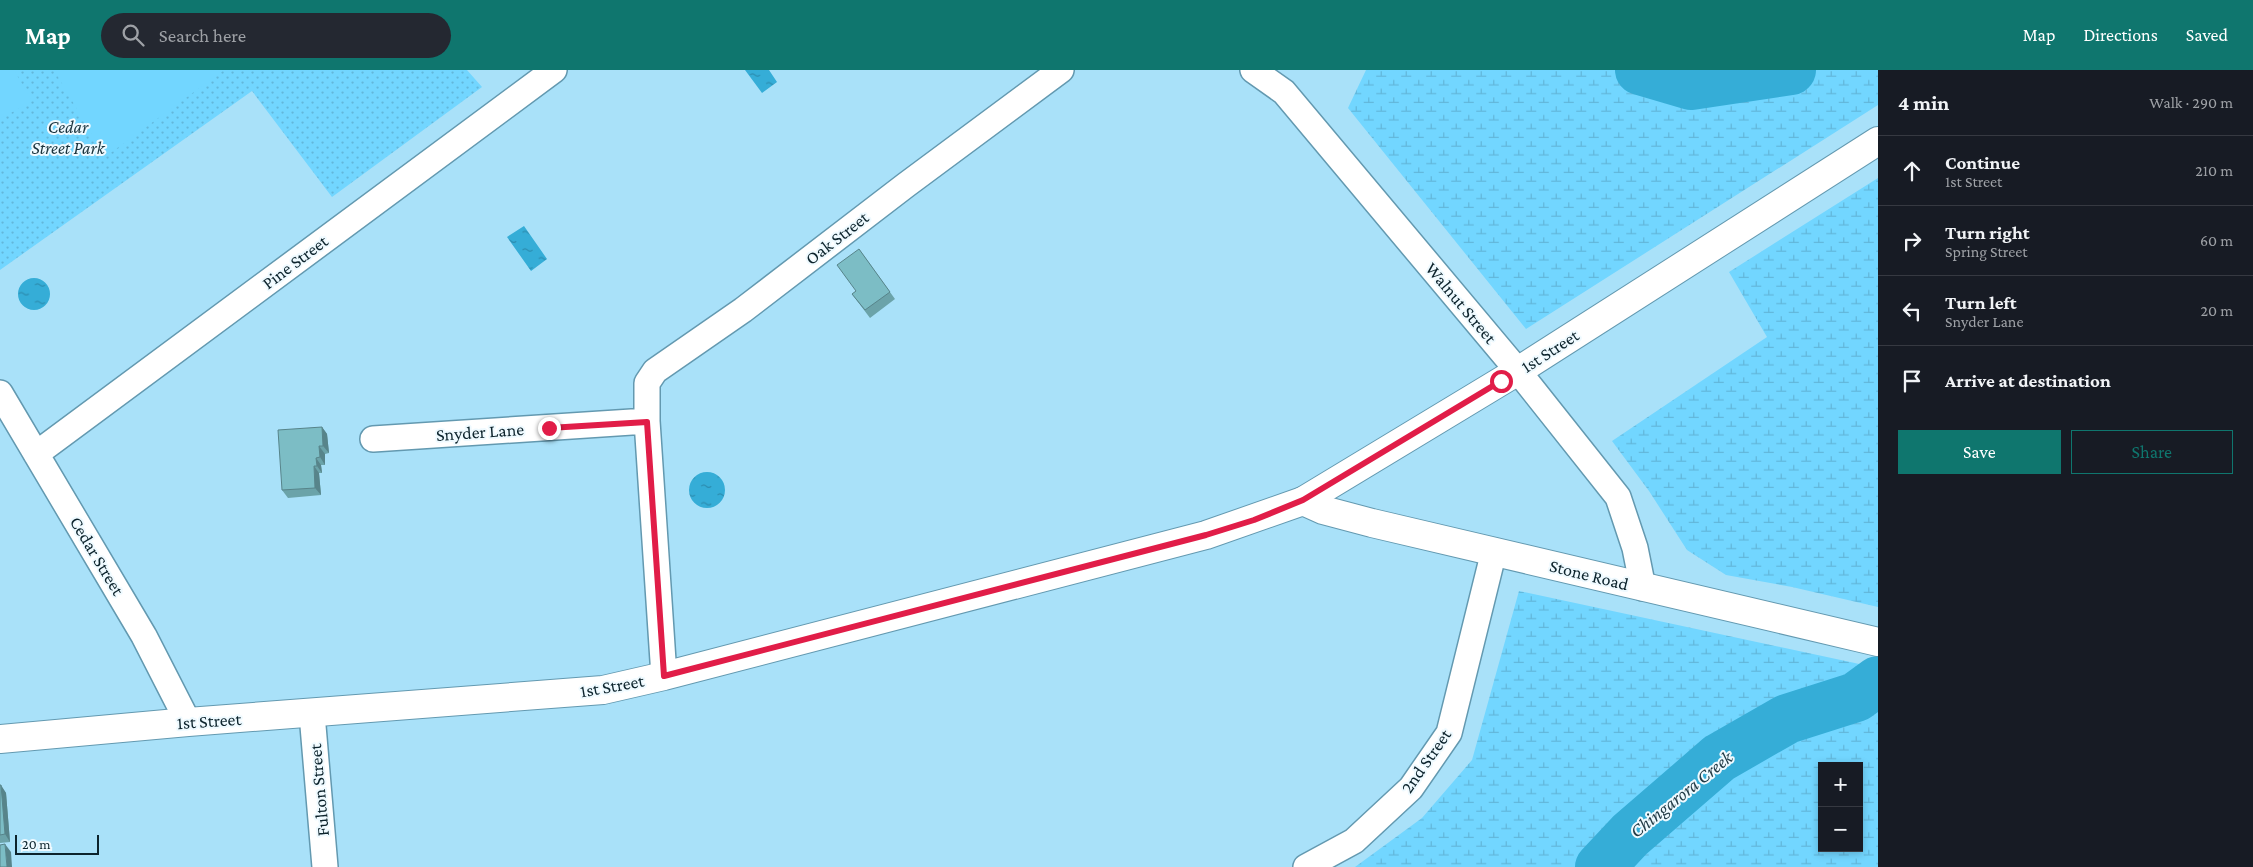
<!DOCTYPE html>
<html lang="en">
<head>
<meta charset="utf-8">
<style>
  :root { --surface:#171b24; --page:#242831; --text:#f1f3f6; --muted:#9ea1a6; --line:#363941; --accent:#0f766e }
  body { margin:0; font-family:"Crimson Pro",serif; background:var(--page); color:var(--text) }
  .controls { position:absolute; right:15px; bottom:15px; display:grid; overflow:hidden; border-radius:0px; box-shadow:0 2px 8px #0003 }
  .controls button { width:45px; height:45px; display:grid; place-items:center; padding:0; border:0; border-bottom:1px solid var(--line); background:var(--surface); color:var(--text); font:25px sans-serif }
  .scale { position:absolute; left:15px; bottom:12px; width:84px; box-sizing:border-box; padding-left:5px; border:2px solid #0c232c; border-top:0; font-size:14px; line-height:18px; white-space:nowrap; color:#0c232c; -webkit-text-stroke:4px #effaff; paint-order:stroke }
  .stop { position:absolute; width:15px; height:15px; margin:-11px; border:4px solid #e11d48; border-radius:50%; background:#fff }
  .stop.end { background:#e11d48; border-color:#fff; box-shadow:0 1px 5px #0008 }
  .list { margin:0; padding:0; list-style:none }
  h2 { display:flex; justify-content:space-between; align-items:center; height:65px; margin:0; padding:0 20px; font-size:21px }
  h2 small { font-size:16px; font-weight:400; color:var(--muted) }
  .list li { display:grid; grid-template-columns:32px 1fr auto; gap:15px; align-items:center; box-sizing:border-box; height:70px; padding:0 20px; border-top:1px solid var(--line) }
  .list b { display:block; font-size:19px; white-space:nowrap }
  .list p { margin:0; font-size:16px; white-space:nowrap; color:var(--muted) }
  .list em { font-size:16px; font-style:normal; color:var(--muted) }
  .actions { display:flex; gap:10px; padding:15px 20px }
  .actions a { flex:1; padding:11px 0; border:1px solid var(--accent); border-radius:0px; text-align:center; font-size:18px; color:var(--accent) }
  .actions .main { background:var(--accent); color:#fff }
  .icon { flex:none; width:28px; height:28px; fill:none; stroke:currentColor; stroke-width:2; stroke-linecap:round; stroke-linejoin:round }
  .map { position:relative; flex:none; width:1878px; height:797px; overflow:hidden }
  header { display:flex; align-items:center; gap:30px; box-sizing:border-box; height:70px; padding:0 25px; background:var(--accent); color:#fff }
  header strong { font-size:24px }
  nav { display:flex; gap:28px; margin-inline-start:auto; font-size:18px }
  .search { width:350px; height:45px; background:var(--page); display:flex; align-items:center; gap:12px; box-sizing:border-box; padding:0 18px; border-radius:28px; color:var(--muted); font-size:19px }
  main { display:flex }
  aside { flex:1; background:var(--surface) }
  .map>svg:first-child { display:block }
</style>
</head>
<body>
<header>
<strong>Map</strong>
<div class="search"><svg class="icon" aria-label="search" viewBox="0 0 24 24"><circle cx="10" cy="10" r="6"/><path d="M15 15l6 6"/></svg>Search here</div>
<nav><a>Map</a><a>Directions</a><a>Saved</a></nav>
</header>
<main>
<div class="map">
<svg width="1878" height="797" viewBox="0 0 1878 797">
  <defs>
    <pattern id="wetland-marsh" width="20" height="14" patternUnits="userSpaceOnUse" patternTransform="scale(1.25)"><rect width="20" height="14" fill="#72d6ff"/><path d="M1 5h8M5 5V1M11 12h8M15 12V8" fill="none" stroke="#62b7db"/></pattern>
    <pattern id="park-dots" width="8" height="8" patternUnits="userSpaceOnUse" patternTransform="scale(1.25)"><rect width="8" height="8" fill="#72d6ff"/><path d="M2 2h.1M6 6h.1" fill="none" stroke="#62b7db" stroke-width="1.8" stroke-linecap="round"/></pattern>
    <pattern id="water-ripples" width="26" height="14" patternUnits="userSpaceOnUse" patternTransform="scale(1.25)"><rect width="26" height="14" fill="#35add7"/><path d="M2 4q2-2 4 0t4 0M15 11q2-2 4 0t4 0" fill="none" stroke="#2b8caf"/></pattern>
  </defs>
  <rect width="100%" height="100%" fill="#a9e1f9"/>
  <path fill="url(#wetland-marsh)" fill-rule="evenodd" d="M 1366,0 L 1878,0 L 1878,35 L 1526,259 L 1348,38 Z
    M 1878,108 L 1878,537 L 1792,517 L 1726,505 L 1687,480 L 1649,421 L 1612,371 L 1767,267 L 1729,202 Z
    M 1519,521 L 1878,598 L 1878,797 L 1355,797 L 1422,748 L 1472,690 ZM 1822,696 L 1859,696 L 1859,778 L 1822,778 Z"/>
  <path fill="url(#park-dots)" d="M 0,0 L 467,0 L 482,17 L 332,127 L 252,21 L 0,200 Z"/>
  <path fill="#72d6ff" d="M 0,0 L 14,0 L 32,31 L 0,49 Z
    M 54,0 L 224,0 L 105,87 Z"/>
  <path fill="url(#water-ripples)" d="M 745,0 L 769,0 L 777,12 L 762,23 Z
    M 524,156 L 547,189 L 531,201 L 507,167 Z
    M18 224a16 16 0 1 1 32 0a16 16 0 1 1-32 0Z
    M689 420a18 18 0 1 1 36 0a18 18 0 1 1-36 0Z"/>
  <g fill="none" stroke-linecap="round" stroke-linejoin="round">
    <path stroke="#35add7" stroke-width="50" d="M 1640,0 L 1691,15 L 1791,0
      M 1600,797 L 1630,765 L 1719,688 L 1787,649 L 1856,627 L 1878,611"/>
    <defs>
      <path id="minor" d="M 1253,0 L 1284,22 L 1518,301 L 1618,427 L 1635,478 L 1643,518
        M 0,323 L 144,566 L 188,652
        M 373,369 L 647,351
        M 36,384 L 554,0
        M 664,606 L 647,351 L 647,313 L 655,301 L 743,240 L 906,115 L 1061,0
        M 312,644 L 325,797
        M 1306,797 L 1354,771 L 1411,718 L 1449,663 L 1494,481"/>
      <path id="tertiary" d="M 1303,431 L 1518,301 L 1878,71"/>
      <path id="secondary" d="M 0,669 L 188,652 L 603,620 L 664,606 L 1206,465 L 1303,431 L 1323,440 L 1372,453 L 1878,572"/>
    </defs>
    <use href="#minor" stroke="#6399b0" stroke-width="28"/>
    <use href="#tertiary" stroke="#6399b0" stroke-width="30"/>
    <use href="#secondary" stroke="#6399b0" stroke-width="30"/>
    <use href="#minor" stroke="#fff" stroke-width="25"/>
    <use href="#tertiary" stroke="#fff" stroke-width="28"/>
    <use href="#secondary" stroke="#fff" stroke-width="28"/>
  </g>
  <path fill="#6ba3a9" d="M 859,179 L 895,229 L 870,248 L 852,224 L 856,221 Z
    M 322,357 L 327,364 L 329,383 L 325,384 L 325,395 L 321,395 L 322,403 L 319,403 L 321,425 L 288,428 L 282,420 Z
    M 0,715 L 6,723 L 10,772 L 0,773 Z"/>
  <path fill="#57848a" d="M 322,357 L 327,364 L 329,383 L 323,376 Z
    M 319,376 L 325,384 L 325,395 L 320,387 Z
    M 316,388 L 321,395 L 322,403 L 317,396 Z
    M 314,396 L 319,403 L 321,425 L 315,418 Z
    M 1,715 L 6,723 L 10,772 L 5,764 Z
    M 5,774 L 11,782 L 12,797 L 7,797 Z"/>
  <path fill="#7cbdc5" stroke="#57848a" d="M 859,179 L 890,222 L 865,240 L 852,224 L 856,221 L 837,195 Z
    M 322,357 L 323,376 L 319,376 L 320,387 L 316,388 L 317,396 L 314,396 L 315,418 L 282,420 L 278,360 Z
    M 0,715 L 1,715 L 5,764 L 0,765 Z
    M 5,774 L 7,797 L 0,797 L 0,775 Z"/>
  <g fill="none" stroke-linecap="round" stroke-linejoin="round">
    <path stroke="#e11d48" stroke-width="6" d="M 549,358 L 647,352 L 664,606 L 1206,465 L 1254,450 L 1303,430 L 1501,311"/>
  </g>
  <g text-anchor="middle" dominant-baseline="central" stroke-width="4" stroke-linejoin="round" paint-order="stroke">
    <g font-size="18" font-style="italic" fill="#1b343e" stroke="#effaff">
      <text x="68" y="57">Cedar<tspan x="68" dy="21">Street Park</tspan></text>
    </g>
    <g font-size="18" fill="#0c232c" stroke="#effaff">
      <text transform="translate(837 168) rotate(-38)">Oak Street</text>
      <text transform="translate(295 192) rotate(-37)">Pine Street</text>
      <text transform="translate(1461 233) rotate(50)">Walnut Street</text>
      <text transform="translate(1550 281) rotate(-33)">1st Street</text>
      <text transform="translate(480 362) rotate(-4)">Snyder Lane</text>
      <text transform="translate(97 486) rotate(59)">Cedar Street</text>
      <text transform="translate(1589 505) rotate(14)">Stone Road</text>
      <text transform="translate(612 616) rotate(-10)">1st Street</text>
      <text transform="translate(209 651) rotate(-4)">1st Street</text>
      <text transform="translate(1426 691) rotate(-55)">2nd Street</text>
      <text transform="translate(319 720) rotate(-95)">Fulton Street</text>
    </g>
    <g font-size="19" font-style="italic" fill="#233c47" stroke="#effaff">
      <text transform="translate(1681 724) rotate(-39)">Chingarora Creek</text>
    </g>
  </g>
</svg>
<div class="controls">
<button>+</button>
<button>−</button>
</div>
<div class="scale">20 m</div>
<div class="stop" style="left:1501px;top:311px"></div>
<div class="stop end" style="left:549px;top:358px"></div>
</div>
<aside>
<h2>4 min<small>Walk · 290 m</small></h2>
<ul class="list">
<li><svg class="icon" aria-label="ahead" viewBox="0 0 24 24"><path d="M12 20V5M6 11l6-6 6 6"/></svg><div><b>Continue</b><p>1st Street</p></div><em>210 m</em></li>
<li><svg class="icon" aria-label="right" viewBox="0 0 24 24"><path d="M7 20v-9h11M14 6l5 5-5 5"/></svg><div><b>Turn right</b><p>Spring Street</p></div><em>60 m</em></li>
<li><svg class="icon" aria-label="left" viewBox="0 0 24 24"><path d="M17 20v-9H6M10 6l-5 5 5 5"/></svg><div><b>Turn left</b><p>Snyder Lane</p></div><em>20 m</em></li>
<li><svg class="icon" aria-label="arrive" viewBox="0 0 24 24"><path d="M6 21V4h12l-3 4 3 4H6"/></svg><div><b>Arrive at destination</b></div></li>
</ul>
<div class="actions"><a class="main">Save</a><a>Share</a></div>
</aside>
</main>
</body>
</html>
